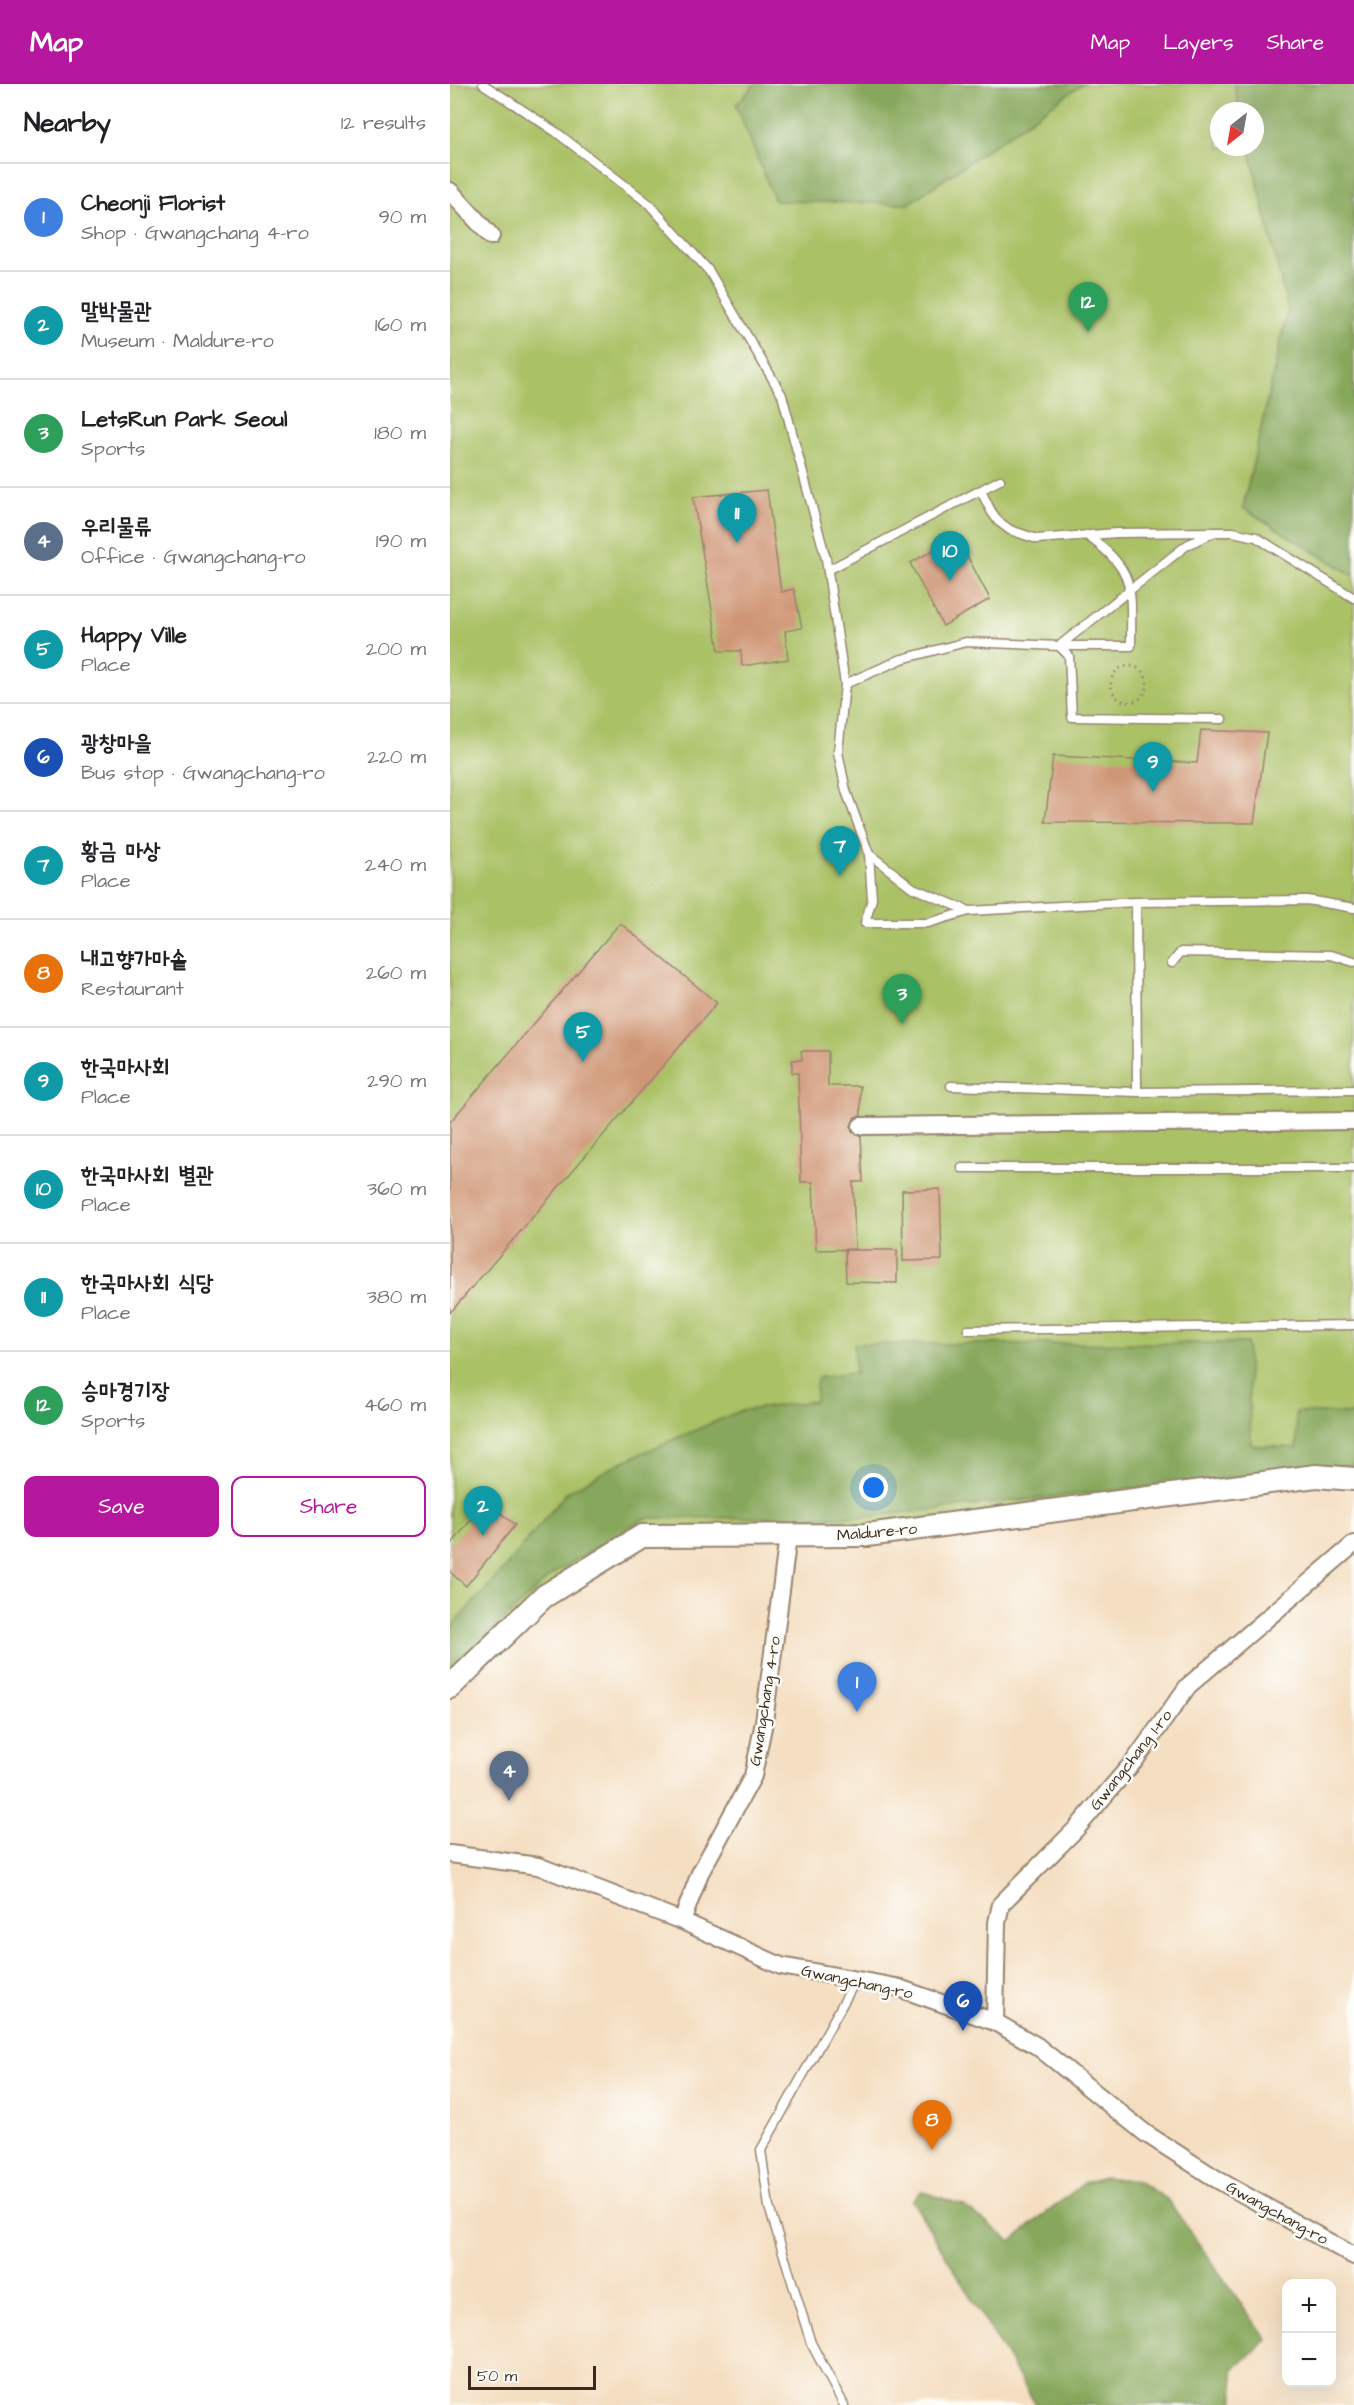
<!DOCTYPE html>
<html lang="en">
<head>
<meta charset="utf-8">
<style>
  :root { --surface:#fff; --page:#f2f2f2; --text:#202124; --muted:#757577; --line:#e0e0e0; --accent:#b5179e }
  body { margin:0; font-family:"Architects Daughter","Poor Story",sans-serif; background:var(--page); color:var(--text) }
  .controls { position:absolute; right:18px; bottom:18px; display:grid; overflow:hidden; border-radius:12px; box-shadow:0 6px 24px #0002 }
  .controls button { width:54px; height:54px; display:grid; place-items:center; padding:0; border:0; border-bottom:2px solid var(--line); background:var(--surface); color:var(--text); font:30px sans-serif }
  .compass { position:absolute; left:760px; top:18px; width:54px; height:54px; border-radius:50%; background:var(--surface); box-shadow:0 6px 24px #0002; rotate:211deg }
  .scale { position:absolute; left:18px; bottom:15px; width:128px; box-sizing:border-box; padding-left:6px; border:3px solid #3b2a1e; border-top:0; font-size:16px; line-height:21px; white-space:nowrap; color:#3b2a1e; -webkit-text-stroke:4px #fdfcf7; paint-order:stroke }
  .you { position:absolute; left:424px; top:1404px; width:21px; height:21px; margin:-15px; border:4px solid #fff; border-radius:50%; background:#1a73e8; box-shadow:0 0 0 9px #1a73e833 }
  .badge { display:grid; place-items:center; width:39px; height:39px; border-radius:50%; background:var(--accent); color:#fff; font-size:20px; font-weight:700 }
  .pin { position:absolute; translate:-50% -50px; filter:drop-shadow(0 2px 3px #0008) }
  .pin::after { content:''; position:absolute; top:32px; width:21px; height:18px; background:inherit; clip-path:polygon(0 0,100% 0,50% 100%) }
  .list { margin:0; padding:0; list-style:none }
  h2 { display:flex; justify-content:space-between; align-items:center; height:78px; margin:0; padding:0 24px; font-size:26px }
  h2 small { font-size:20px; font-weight:400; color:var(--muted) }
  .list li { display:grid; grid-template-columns:39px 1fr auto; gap:18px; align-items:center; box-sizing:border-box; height:108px; padding:0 24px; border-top:2px solid var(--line) }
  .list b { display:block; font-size:22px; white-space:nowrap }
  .list p { margin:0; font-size:20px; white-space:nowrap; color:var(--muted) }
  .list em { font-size:20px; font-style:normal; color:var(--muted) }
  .actions { display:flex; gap:12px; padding:18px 24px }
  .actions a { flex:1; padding:14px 0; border:2px solid var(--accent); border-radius:12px; text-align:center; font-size:21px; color:var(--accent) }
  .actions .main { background:var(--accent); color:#fff }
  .map { position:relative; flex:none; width:904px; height:2321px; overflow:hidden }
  header { display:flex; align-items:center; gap:36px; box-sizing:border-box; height:84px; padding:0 30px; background:var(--accent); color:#fff }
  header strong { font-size:28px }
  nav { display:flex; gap:33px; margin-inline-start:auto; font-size:21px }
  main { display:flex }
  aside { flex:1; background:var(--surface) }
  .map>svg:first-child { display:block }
</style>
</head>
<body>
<header>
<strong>Map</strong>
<nav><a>Map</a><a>Layers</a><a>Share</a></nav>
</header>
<main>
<aside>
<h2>Nearby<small>12 results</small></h2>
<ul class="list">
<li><span class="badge" style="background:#3f7fe0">1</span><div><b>Cheonji Florist</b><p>Shop · Gwangchang 4-ro</p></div><em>90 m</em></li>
<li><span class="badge" style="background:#0f9aa8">2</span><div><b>말박물관</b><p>Museum · Maldure-ro</p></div><em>160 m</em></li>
<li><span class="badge" style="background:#2e9e5b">3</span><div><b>LetsRun Park Seoul</b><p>Sports</p></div><em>180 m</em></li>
<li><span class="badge" style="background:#5c6f8a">4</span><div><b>우리물류</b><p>Office · Gwangchang-ro</p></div><em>190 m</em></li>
<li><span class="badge" style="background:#0f9aa8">5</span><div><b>Happy Ville</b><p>Place</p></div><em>200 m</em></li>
<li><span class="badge" style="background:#1a4fb4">6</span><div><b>광창마을</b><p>Bus stop · Gwangchang-ro</p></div><em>220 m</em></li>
<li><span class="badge" style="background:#0f9aa8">7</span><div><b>황금 마상</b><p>Place</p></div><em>240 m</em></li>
<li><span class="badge" style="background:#e8710a">8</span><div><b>내고향가마솥</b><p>Restaurant</p></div><em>260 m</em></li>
<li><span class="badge" style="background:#0f9aa8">9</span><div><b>한국마사회</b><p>Place</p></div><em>290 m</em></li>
<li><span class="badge" style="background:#0f9aa8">10</span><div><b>한국마사회 별관</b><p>Place</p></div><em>360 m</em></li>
<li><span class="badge" style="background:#0f9aa8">11</span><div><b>한국마사회 식당</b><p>Place</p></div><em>380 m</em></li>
<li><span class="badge" style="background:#2e9e5b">12</span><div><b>승마경기장</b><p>Sports</p></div><em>460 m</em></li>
</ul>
<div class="actions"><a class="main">Save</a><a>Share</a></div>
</aside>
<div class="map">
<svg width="904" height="2321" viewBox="0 0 904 2321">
  <rect width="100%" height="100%" fill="#fdfcf7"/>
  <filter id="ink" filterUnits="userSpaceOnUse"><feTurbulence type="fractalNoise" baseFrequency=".0167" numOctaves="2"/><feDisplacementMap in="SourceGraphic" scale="12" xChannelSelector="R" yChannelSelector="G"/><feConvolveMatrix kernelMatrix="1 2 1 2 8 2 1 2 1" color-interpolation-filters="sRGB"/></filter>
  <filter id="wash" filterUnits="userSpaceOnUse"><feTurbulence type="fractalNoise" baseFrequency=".008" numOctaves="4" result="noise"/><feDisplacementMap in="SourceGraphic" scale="24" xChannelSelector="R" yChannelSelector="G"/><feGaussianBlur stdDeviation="1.35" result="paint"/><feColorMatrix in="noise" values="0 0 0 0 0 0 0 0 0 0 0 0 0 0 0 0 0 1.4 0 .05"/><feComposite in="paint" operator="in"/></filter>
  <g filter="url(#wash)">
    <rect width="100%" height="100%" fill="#f4dec1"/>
    <path fill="#aac166" stroke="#727642" stroke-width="1.5" d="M 0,0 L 305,0 L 286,21 L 458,120 L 632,0 L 784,0 L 790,27 L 769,27 L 769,63 L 799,63 L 838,225 L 793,424 L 904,492 L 904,1390 L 415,1441 L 197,1442 L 0,1595 Z"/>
    <path fill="#87a75b" stroke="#61683c" stroke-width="1.5" d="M 305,0 L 632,0 L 458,120 L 325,117 L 286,21 Z
      M 784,0 L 904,0 L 904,492 L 793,424 L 838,225 L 799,63 L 805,63 L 805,27 L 790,27 Z
      M 797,1259 L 801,1361 L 847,1364 L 846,1328 L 904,1330 L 904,1381 L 414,1433 L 195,1434 L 101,1491 L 0,1588 L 0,1544 L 54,1485 L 116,1409 L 171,1378 L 290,1327 L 365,1317 L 367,1294 L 405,1289 L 404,1260 Z
      M 654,2093 L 688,2097 L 717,2115 L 817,2256 L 783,2286 L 784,2321 L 586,2321 L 462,2116 L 471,2107 L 513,2121 L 561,2157 L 634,2099 Z"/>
    <g id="blocks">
      <path fill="#cf9676" d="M 317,406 L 331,508 L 344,505 L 352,544 L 335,547 L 338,575 L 292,582 L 291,567 L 269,567 L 243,413 Z
        M 507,453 L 540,515 L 493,542 L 460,479 Z
        M 751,646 L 817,649 L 804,739 L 595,738 L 603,672 L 747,679 Z
        M 170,839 L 267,919 L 0,1229 L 0,1038 Z
        M 351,967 L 378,967 L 378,1002 L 410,1002 L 411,1032 L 405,1033 L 401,1042 L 402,1048 L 411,1052 L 413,1098 L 403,1098 L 405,1165 L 366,1166 L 363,1098 L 351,1098 L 348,989 L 342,989 L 342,976 L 352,976 Z
        M 490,1105 L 492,1176 L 453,1177 L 452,1106 Z
        M 395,1166 L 447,1166 L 447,1199 L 396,1198 Z
        M 36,1417 L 65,1441 L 16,1502 L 0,1488 L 0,1462 Z"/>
    </g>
  </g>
  <g filter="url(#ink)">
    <use href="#blocks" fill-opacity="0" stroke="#988470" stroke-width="1.5"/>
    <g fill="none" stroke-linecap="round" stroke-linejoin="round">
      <defs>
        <path id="lane" d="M 33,0 L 106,48 L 199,120 L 259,187 L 332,311 L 376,475 L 395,600 L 388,668 L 396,707 L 419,770 L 422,815 L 415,839 L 478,839 L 519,827 L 686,818 L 857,816 L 904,824
          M 531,407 L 541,427 L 548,437 L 560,446 L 587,455 L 667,449 L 762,448
          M 378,486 L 550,396
          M 609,562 L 619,572 L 622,633 L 772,635
          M 610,562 L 681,562 C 681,505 687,486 636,451
          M 395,600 L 452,575 L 516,558 L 609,562 L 737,461 L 765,448 L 783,448 L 806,453 L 904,514
          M 419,770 L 463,804 L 519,827
          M 686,818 L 687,1008
          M 722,879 L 731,868 L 881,871 L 904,878
          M 501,1002 L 687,1008 L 904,1006
          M 512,1084 L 904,1084
          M 518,1246 L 904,1241
          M 394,2321 L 361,2259 L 319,2123 L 311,2066 L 406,1896"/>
        <path id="street" d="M 0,107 L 41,152
          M 411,1042 L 904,1037
          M 0,1770 L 88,1782 L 232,1837 L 331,1882 L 446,1903 L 545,1938 L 587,1962 L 695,2049 L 768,2096 L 904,2172
          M 232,1837 L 250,1789 L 303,1692 L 314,1638 L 338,1452
          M 545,1938 L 547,1839 L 551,1820 L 626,1745 L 685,1676 L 738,1602 L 904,1460"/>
        <path id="secondary" d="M 0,1603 L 93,1513 L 192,1452 L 417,1451 L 866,1392 L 904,1395"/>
      </defs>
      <use href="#lane" stroke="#988470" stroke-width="11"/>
      <use href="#street" stroke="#988470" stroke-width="20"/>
      <use href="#secondary" stroke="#988470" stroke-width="26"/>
      <path stroke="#988470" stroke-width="3" stroke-dasharray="1.5 4.5" stroke-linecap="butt" d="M661 600a18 18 0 1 1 36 0a18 18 0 1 1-36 0Z"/>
      <use href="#lane" stroke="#fff" stroke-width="8"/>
      <use href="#street" stroke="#fff" stroke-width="16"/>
      <use href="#secondary" stroke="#fff" stroke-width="22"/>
    </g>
  </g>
  <g text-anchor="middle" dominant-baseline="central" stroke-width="5" stroke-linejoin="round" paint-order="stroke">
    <g font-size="16" fill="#3b2a1e" stroke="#fdfcf7">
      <text transform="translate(427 1448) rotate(-5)">Maldure-ro</text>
      <text transform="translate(315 1617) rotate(-81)">Gwangchang 4-ro</text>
      <text transform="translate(681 1676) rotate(-52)">Gwangchang 1-ro</text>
      <text transform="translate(407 1898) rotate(12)">Gwangchang-ro</text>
      <text transform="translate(827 2129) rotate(29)">Gwangchang-ro</text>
    </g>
  </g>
</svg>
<div class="controls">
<button>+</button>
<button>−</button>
</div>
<svg class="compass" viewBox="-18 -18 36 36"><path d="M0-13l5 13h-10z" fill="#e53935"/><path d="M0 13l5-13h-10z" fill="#757577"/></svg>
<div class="scale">50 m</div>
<div class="you"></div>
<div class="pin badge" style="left:407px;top:1628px;background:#3f7fe0">1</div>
<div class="pin badge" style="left:33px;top:1452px;background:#0f9aa8">2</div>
<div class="pin badge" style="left:452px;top:940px;background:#2e9e5b">3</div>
<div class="pin badge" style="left:59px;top:1717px;background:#5c6f8a">4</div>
<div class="pin badge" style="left:133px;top:978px;background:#0f9aa8">5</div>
<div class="pin badge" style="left:513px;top:1947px;background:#1a4fb4">6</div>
<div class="pin badge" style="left:390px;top:792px;background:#0f9aa8">7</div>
<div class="pin badge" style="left:482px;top:2066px;background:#e8710a">8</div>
<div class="pin badge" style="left:703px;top:708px;background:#0f9aa8">9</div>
<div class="pin badge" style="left:500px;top:497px;background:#0f9aa8">10</div>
<div class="pin badge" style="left:287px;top:459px;background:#0f9aa8">11</div>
<div class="pin badge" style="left:638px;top:248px;background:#2e9e5b">12</div>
</div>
</main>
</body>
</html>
